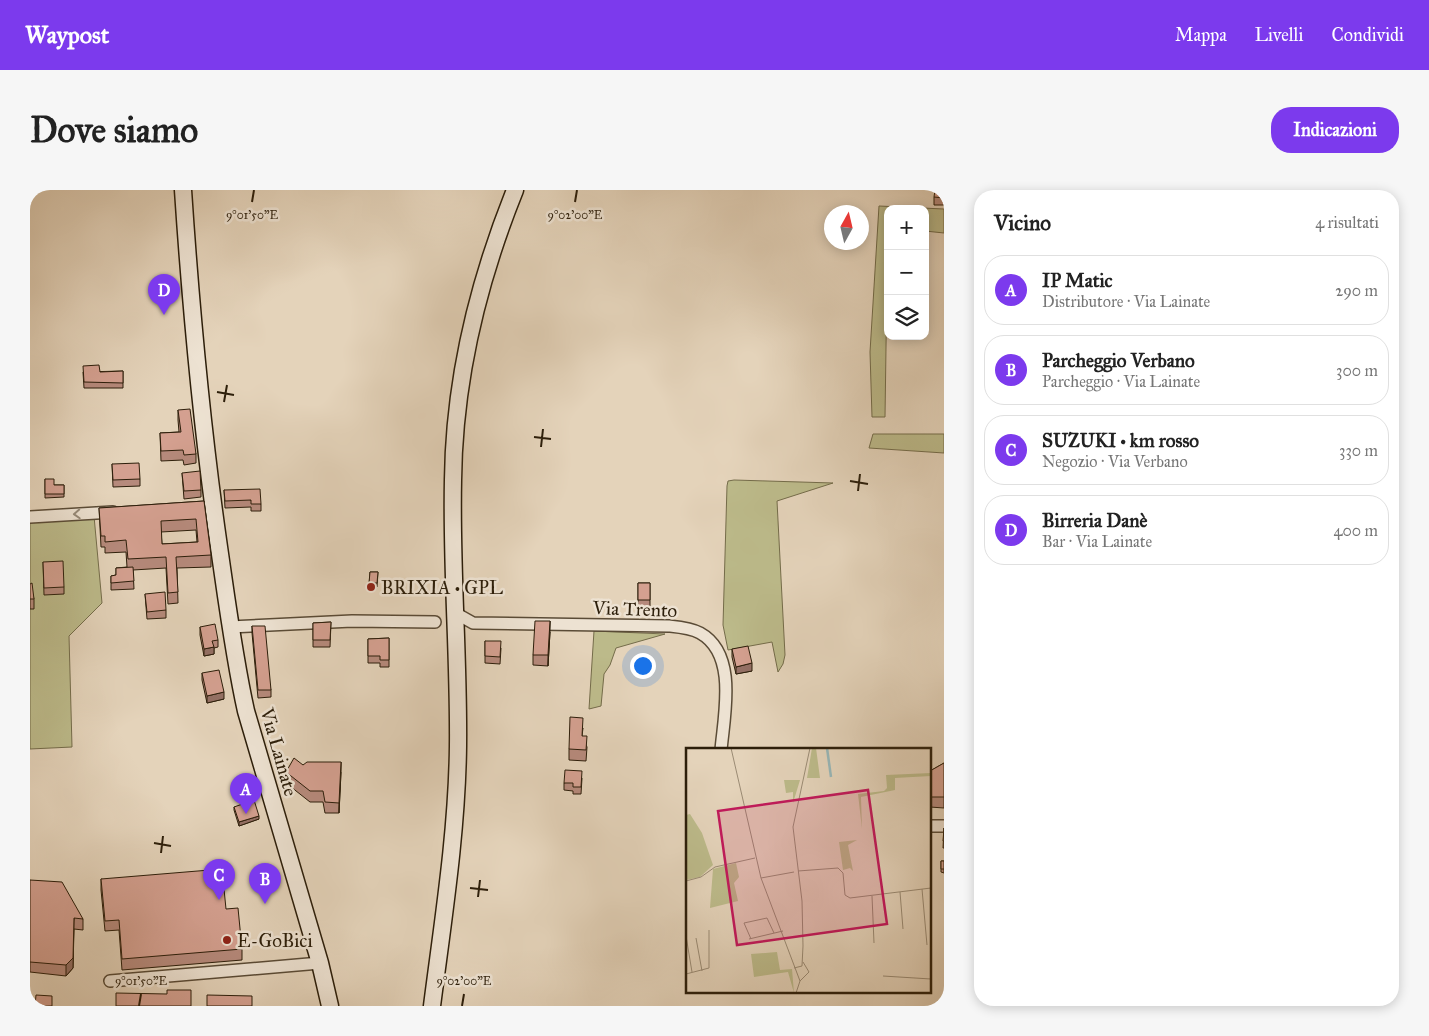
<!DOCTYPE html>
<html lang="it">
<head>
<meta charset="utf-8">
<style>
  :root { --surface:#fff; --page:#f6f6f6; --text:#222; --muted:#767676; --line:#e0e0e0; --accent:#7c3aed }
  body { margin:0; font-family:"IM FELL Great Primer",serif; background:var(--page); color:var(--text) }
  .controls { position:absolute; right:15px; top:15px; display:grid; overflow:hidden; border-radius:10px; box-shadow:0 2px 12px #0003 }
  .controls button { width:45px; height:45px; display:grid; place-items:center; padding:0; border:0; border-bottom:1px solid var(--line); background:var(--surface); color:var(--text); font:25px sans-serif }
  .compass { position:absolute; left:794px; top:15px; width:45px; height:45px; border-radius:50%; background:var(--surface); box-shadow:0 2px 12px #0003; rotate:8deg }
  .you { position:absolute; left:612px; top:475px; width:18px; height:18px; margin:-12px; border:4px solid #fff; border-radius:50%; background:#1a73e8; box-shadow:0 0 0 8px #1a73e833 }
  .badge { display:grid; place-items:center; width:32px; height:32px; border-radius:50%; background:var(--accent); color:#fff; font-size:16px; font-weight:700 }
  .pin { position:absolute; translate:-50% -41px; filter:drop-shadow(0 1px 2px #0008) }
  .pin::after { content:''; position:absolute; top:26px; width:18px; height:15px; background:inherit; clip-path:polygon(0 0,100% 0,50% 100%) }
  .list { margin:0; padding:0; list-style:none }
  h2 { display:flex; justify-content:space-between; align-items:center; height:65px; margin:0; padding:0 20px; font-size:21px }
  h2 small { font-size:16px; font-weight:400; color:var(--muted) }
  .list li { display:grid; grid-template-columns:32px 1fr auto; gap:15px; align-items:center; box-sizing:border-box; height:70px; margin:0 10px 10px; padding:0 10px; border:1px solid var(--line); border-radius:20px }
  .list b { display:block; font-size:19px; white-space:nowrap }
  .list p { margin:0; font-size:16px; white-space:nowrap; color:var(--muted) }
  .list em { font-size:16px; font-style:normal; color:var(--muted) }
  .icon { flex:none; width:28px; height:28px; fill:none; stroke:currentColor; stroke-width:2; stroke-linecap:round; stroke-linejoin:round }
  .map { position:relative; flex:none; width:914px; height:816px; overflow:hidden; border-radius:20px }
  header { display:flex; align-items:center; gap:30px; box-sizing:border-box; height:70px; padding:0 25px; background:var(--accent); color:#fff }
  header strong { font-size:24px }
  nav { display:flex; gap:28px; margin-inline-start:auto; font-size:18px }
  .intro { display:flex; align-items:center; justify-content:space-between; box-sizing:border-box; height:120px; padding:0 30px }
  h1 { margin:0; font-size:35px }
  .button { padding:12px 22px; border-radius:20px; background:var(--accent); color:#fff; font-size:18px; font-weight:700 }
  main { display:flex; gap:30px; padding:0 30px }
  aside { flex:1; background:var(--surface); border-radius:20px; box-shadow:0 2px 12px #0003 }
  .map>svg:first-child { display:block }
</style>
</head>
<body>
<header>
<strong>Waypost</strong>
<nav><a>Mappa</a><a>Livelli</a><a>Condividi</a></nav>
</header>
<div class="intro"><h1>Dove siamo</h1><a class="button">Indicazioni</a></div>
<main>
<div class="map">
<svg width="914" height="816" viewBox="0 0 914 816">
  <rect width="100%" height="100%" fill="#e4d3ba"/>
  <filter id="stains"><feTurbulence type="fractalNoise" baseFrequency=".004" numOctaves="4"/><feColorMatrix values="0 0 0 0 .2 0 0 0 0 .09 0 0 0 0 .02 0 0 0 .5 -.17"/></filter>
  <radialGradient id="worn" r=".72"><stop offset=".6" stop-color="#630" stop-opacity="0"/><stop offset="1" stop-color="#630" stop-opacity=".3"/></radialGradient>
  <path fill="#bcba8a" stroke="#746c4a" d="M 849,16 L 914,19 L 914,43 L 895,41 L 895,19 L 858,19 L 855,227 L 842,227 L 840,162 Z
    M 843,244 L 914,244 L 914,263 L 839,258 Z
    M 704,290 L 803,293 L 747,311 L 755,465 L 753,474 L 748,482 L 742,452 L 698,460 L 693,435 L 697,296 L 698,291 Z
    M 64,326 L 72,413 L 39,446 L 42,557 L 0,559 L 0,332 Z
    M 564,441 L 635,444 L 586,458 L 580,475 L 574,484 L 571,516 L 559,519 Z"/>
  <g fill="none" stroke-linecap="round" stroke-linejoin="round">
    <defs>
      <path id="street" d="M 0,327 L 83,322
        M 427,424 L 443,433 L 639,436 C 649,437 661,438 670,443 C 708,464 694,525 691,560
        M 200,437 L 322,431 L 405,432
        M 900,636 L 914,636
        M 80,791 L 290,773"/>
      <path id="secondary" d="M 153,0 C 161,120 172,239 189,357 C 197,412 204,467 216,521 L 290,773 L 300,816
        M 402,816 C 413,730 427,643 428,556 C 429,467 421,379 423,290 C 424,191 448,92 485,0"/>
    </defs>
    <use href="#street" stroke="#5a4b36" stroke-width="14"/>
    <use href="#secondary" stroke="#2c1e0a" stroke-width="19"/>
    <use href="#street" stroke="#ede2d2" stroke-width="11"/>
    <use href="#secondary" stroke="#ede2d2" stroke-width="16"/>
  </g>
  <path fill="#b68a7c" stroke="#2c1e0a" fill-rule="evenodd" d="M 914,0 L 914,15 L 904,15 L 904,7 Z
    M 93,181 L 93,198 L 54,198 L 53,182 Z
    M 148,220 L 166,264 L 166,273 L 154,275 L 153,270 L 131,271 L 130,243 L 149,242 L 148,230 Z
    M 82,274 L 110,289 L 110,296 L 83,297 Z
    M 152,283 L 171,300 L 171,307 L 154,309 Z
    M 15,289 L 24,295 L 34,295 L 34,307 L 15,308 Z
    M 194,300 L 231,314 L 231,321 L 221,321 L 221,317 L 195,318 Z
    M 174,311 L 181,365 L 181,377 L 147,378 L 148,413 L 138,414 L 136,378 L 103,380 L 104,399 L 81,400 L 81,386 L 86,385 L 86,378 L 97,377 L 96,362 L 75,363 L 75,357 L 71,357 L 69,318 ZM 166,340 L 167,352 L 132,354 L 131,342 Z
    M 13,372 L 34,397 L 34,404 L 14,405 Z
    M 340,382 L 348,382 L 347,397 L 339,396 Z
    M 608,393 L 620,393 L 620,417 L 608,417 Z
    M 0,394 L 4,409 L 4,419 L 0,419 Z
    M 115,404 L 136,420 L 136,428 L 117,429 Z
    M 301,432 L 300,457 L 283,457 L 283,433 Z
    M 222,436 L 241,500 L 241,507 L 228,508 L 222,443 Z
    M 170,437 L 188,450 L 188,457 L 184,458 L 184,464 L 174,466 L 170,445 Z
    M 520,442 L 518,476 L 503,475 L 503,465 Z
    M 359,448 L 359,477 L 350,477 L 350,473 L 338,473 L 338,449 Z
    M 455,451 L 471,458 L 470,474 L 455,473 Z
    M 702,459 L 722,481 L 706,484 L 702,467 Z
    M 172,483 L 194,509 L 177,513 L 172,490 Z
    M 553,538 L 552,546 L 557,557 L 556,571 L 539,570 L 539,559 Z
    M 914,573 L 914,618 L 900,617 L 900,581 Z
    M 273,575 L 311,582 L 309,623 L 295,623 L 293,612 L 280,612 L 256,593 L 256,582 Z
    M 552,588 L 551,604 L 543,604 L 543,601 L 534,600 L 534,593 Z
    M 204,617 L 229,629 L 209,636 L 204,620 Z
    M 914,638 L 914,658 L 913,658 Z
    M 911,671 L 914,671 L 914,683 L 911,682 Z
    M 71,689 L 196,719 L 212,759 L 212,770 L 92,780 L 89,740 L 75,741 L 71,700 Z
    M 0,690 L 53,729 L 53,740 L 44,739 L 43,778 L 36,786 L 0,782 Z"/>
  <path fill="#947065" stroke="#2c1e0a" d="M 520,431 L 520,442 L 518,476 L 518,465 Z
    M 184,457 L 184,464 L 174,466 L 174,459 Z
    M 722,473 L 722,481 L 706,484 L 706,477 Z
    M 194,502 L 194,509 L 177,513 L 177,506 Z
    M 311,572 L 311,582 L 309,623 L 309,613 Z
    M 229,626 L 229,629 L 209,636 L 209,632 Z
    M 44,728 L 43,778 L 36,786 L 36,775 Z"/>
  <path fill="#d4a090" stroke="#2c1e0a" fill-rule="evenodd" d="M 905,0 L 914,0 L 914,8 L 904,7 Z
    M 69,175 L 70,182 L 93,181 L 93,193 L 54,192 L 53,176 Z
    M 160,219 L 166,264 L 154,265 L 153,260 L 131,261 L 130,243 L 151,242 L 148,220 Z
    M 109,273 L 110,289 L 83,290 L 82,274 Z
    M 170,281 L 171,300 L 154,301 L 152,283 Z
    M 15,289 L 24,289 L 24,295 L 34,295 L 34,304 L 15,304 Z
    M 230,299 L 231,314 L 221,314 L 221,310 L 195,311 L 194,300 Z
    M 174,311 L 181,365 L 146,367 L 148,402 L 138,403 L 136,367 L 98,369 L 96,350 L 75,352 L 75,346 L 71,346 L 69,318 ZM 166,329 L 168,352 L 132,354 L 131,331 Z
    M 33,371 L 34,397 L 14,398 L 13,372 Z
    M 103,377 L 104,391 L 81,393 L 81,386 L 86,385 L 86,378 Z
    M 340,382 L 348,382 L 347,393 L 339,393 Z
    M 2,393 L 4,409 L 0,409 L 0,394 Z
    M 608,393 L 620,393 L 620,410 L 608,410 Z
    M 135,402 L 136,420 L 117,422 L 115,404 Z
    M 505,431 L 520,431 L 518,465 L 503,465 Z
    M 301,432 L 300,450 L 283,450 L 283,433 Z
    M 185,434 L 188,450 L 182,451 L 184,457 L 174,459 L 170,437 Z
    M 222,436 L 235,436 L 241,500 L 228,500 Z
    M 359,448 L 359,470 L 350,470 L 350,466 L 338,466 L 338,449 Z
    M 455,451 L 471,451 L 470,467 L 455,466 Z
    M 718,456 L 722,473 L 706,477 L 702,459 Z
    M 189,480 L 194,502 L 177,506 L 172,483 Z
    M 540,527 L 553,528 L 552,546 L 557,546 L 556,560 L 539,559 Z
    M 264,568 L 273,575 L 277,572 L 311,572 L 309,613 L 295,612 L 293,601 L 280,601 L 256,582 Z
    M 914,573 L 914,607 L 900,607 L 900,581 Z
    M 535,580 L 552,581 L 551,597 L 543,597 L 543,593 L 534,593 Z
    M 224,610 L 229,626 L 209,632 L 204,617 Z
    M 914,638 L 914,651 L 913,651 Z
    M 911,671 L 914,671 L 914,679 L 911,679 Z
    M 192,679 L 196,719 L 208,718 L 212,759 L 92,769 L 89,730 L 75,731 L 71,689 Z
    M 0,690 L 32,692 L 53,729 L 44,728 L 43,768 L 36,775 L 0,772 Z
    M 137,800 L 161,800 L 161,816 L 86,816 L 86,803 L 137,804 Z
    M 6,805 L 22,806 L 22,816 L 5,816 Z
    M 177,805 L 222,806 L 222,816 L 177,816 Z"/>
  <defs><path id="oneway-chevron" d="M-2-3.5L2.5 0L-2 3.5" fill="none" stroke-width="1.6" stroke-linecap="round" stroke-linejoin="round" transform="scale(1.25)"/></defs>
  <use stroke="#968a78" href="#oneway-chevron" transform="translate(47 324) rotate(177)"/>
  <path fill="none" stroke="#2c1e0a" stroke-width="2" d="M 222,12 L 224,0M 545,12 L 547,0M 187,202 L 204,205M 194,212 L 197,195M 504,247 L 521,249M 511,257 L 513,239M 820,291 L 838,294M 828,301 L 830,284M 124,653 L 141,656M 131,663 L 133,646M 440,698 L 458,700M 448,707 L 450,690M 109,816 L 111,804M 432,816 L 434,804"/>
  <g fill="#8f2418" stroke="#ede2d2" stroke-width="2">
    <circle cx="341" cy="397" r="5"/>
    <circle cx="197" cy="750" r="5"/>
  </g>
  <g text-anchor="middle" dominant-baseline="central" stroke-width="5" stroke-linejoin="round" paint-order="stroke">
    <g font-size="19" fill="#2c1e0a" stroke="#ede2d2" text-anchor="start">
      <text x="351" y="397">BRIXIA • GPL</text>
      <text x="207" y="750">E-GoBici</text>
    </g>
    <g font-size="19" fill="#2c1e0a" stroke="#ede2d2">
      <text transform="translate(605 419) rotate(2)">Via Trento</text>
      <text transform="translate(249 562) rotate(74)">Via Lainate</text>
    </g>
  </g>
  <g transform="translate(656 558)">
    <rect width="245" height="245" fill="#e4d3ba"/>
    <path d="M 126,0 L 130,0 L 134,30 L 121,30 ZM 245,25 L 245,28 L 209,30 L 209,42 L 175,49 L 176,81 L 172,46 L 198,43 L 201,40 L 200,27 ZM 98,32 L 114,32 L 107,55 L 107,44 L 100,45 ZM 4,66 L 16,85 L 27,117 L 14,129 L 0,132 L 0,67 ZM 171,92 L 162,97 L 167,123 L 164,120 L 157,122 L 153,94 ZM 50,115 L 53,129 L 48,135 L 52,153 L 24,160 L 27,121 ZM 91,204 L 94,222 L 106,221 L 108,245 L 102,224 L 68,229 L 65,206 Z" fill="#bcba8a"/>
    <path fill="none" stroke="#97b6b7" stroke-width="2.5" d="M 141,0 L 145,29"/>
    <path fill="none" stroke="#9a8b74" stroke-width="1" d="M 45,0 L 75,130 L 114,233M 112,123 L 152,120 L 157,125 L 159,147 L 164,150 L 245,140M 75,130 L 108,124M 0,133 L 15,129 L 29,119 L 69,110M 236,141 L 241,197M 214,144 L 217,181M 186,148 L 188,195M 0,188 L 6,224M 10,190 L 16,223M 63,191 L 97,183M 65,191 L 58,175 L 81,170 L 88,185M 108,220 L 116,218 L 117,198 L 116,153 L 107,79 L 124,0M 0,226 L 23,220 L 23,182M 197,228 L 245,231M 110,245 L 114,233 L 123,224 L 117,214"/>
    <path fill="#c2185b" fill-opacity="0.15" stroke="#c2185b" stroke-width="2.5" d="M 182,42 L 201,176 L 51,197 L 32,63 Z"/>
    <rect width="245" height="245" fill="none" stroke="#2c1e0a" stroke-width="2.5"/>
  </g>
  <g font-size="12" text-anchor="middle" fill="#2c1e0a" stroke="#ede2d2" stroke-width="5" stroke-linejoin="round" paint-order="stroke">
    <text x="222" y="29">9°01'50"E</text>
    <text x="545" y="29">9°02'00"E</text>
    <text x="111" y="795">9°01'50"E</text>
    <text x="434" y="795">9°02'00"E</text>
  </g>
  <rect width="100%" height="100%" filter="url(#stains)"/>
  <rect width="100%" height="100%" fill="url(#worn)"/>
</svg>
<div class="controls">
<button>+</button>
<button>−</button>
<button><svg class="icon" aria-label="layers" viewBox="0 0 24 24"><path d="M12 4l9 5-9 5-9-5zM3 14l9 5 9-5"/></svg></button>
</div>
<svg class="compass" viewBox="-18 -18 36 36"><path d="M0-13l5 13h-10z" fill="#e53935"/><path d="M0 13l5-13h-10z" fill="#767676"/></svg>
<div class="you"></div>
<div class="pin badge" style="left:216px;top:624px">A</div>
<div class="pin badge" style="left:235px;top:714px">B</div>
<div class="pin badge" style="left:189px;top:710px">C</div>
<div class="pin badge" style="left:134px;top:125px">D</div>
</div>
<aside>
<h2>Vicino<small>4 risultati</small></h2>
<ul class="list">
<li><span class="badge">A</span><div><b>IP Matic</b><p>Distributore · Via Lainate</p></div><em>290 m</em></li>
<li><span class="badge">B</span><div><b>Parcheggio Verbano</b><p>Parcheggio · Via Lainate</p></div><em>300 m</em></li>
<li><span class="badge">C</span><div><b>SUZUKI • km rosso</b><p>Negozio · Via Verbano</p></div><em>330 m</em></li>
<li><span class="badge">D</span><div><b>Birreria Danè</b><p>Bar · Via Lainate</p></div><em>400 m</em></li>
</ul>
</aside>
</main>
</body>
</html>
